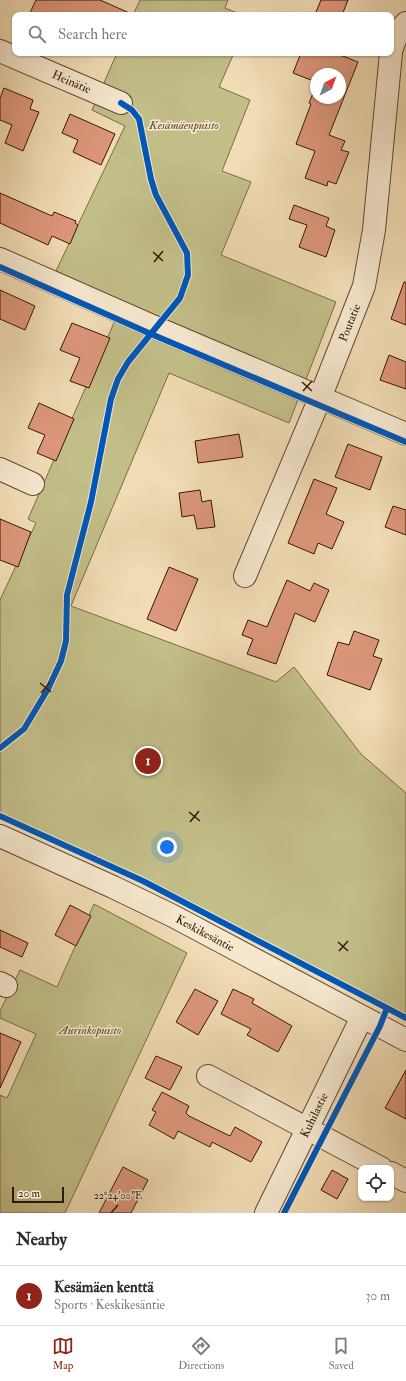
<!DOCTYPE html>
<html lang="en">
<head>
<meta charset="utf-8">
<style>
  :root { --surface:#fff; --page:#f2f2f3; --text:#2b2b33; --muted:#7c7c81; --line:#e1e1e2; --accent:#8f2418 }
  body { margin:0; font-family:"IM FELL Double Pica",serif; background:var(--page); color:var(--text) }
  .controls { position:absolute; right:12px; bottom:12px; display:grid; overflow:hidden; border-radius:8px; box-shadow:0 1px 3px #0004 }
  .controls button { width:36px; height:36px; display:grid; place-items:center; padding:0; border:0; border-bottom:1px solid var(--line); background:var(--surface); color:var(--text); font:20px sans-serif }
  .compass { position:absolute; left:310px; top:68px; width:36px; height:36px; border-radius:50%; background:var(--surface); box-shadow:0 1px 3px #0004; rotate:41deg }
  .scale { position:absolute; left:12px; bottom:10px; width:52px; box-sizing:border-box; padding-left:4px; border:2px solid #351706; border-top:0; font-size:11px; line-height:14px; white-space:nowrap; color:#351706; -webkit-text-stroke:3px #f6e8cf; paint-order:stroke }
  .you { position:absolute; left:167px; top:847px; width:14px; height:14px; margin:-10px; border:3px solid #fff; border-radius:50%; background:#1a73e8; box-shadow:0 0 0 6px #1a73e833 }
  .badge { display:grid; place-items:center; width:26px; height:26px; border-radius:50%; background:var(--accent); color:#fff; font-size:13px; font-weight:700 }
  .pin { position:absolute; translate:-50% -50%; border:2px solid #fff; box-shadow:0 1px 4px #0006 }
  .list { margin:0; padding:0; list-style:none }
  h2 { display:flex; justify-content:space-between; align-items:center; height:52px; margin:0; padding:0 16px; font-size:17px }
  h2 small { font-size:13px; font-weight:400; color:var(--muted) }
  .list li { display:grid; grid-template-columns:26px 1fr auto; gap:12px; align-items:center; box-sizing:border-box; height:60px; padding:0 16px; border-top:1px solid var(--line) }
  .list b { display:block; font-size:15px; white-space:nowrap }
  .list p { margin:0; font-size:13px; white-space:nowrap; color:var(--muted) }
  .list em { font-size:13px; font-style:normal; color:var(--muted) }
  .icon { flex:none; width:22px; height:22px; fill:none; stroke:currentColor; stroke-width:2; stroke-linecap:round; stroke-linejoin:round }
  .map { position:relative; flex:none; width:406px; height:1213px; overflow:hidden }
  .search { position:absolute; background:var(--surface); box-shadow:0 1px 3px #0004; left:12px; right:12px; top:12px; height:44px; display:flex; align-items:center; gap:10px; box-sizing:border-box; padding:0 14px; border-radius:8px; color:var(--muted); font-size:15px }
  .sheet { height:112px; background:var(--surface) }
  nav { display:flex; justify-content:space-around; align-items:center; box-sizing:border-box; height:56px; border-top:1px solid var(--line); background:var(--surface); font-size:11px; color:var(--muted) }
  nav a { display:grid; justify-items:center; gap:2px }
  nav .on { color:var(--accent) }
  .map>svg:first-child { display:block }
</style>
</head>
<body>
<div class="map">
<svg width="406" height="1213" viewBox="0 0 406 1213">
  <rect width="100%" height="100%" fill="#f1dcb5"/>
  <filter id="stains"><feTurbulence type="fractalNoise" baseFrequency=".005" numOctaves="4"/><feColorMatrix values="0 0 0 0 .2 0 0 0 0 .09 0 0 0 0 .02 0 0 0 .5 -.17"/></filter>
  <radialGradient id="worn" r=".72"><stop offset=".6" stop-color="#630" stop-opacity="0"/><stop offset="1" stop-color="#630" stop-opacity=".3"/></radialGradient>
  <path fill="#c2be88" stroke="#7c6a47" d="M 140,0 L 228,0 L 225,8 L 242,15 L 133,15 Z
    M 117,53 L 234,53 L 219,87 L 250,100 L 222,171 L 251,182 L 221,255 L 336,302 L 289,423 L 169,373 L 71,606 L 276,682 L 294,667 L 361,754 L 406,793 L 406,1015 L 387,1008 L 143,881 L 0,816 L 0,600 L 36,523 L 28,519 L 123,302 L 56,271 L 125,126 L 92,110 Z
    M 94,904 L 187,953 L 65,1213 L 0,1213 L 0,1095 L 7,1098 L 36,1034 L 0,1018 L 0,1011 L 20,970 L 57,987 Z"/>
  <path fill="#dd977c" stroke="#351706" d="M 36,0 L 100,0 L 134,15 L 29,15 Z
    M 321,0 L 348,0 L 342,15 L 324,15 L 316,12 Z
    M 301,53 L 335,53 L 358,62 L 329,135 L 345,141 L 341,150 L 349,152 L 336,184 L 328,181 L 327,186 L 305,178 L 315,151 L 296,144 L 311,104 L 309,103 L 316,86 L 316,98 L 340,98 L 340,74 L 316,74 L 316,82 L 293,73 Z
    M 4,88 L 33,100 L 30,109 L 39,112 L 23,151 L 5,143 L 12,125 L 0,120 L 0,98 Z
    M 70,114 L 115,134 L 101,165 L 73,152 L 78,140 L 62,133 Z
    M 0,193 L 52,216 L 54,212 L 76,221 L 75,223 L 78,225 L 70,244 L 52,236 L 48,245 L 0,223 Z
    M 294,205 L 329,218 L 326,226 L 335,230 L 326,257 L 299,247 L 307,225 L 289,219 Z
    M 404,282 L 406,282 L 406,325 L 391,319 Z
    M 0,290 L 35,306 L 25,330 L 0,319 Z
    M 72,323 L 110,338 L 89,388 L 70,381 L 80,358 L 60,350 Z
    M 389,355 L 406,362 L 406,389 L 380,380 Z
    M 39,403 L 74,419 L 56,461 L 37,453 L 45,435 L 28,428 Z
    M 239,434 L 243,457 L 198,463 L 195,441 Z
    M 348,444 L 382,457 L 370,490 L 335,477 Z
    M 314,479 L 337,488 L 326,514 L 344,522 L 332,549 L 318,543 L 314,554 L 288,543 Z
    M 200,490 L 202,502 L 211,500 L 215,527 L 197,529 L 194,515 L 182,517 L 179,493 Z
    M 393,506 L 406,510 L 406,535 L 385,527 Z
    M 0,519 L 31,532 L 18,567 L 0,560 Z
    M 169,567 L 198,579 L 176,631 L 147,619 Z
    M 287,580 L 310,591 L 314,583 L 329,590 L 315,622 L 295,613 L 276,664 L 247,654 L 253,639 L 242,635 L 248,620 L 267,627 Z
    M 354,631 L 379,640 L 373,656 L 382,659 L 370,690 L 327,675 L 338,642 L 349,645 Z
    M 70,905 L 91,916 L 76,946 L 55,935 Z
    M 0,930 L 28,943 L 22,957 L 0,947 Z
    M 195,989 L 218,1001 L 198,1035 L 176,1022 Z
    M 233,989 L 254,999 L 252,1003 L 292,1026 L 278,1052 L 247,1035 L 251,1029 L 221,1014 Z
    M 0,1033 L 21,1042 L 0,1088 Z
    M 156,1056 L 182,1067 L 170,1090 L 145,1078 Z
    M 406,1070 L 406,1119 L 385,1108 Z
    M 162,1092 L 189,1106 L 186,1113 L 189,1116 L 230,1136 L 235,1127 L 262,1142 L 251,1162 L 212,1142 L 210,1147 L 178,1131 L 174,1139 L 149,1125 L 156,1112 L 152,1110 Z
    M 123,1167 L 148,1180 L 131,1213 L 99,1213 Z
    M 332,1170 L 348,1179 L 337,1199 L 321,1190 Z"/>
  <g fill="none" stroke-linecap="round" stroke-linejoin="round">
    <defs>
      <g id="minor">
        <path id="s1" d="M 0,51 L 121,103"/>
        <path d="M 391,51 L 398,32 L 406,23"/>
        <path d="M 0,259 L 157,328 L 406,434"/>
        <path d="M 0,469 L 33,484"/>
        <path id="s2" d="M 245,576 L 320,398 L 364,286 L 374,230 L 391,53"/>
        <path id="s3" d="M 0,836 L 113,887 L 173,916 L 406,1040"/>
        <path d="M 0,983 L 6,986"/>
        <path d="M 208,1076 L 381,1168"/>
        <path d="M 391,1173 L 406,1181"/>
        <path id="s4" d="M 266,1213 L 362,1017"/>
      </g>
    </defs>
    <use href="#minor" stroke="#644832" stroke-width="24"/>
    <use href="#minor" stroke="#f6e8cf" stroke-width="22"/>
    <defs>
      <path id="cycleway" d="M 0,267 L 151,334 L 406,442
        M 0,748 L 24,729 L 48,689 L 61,661 L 66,641 L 67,595 L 91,502 L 111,399 L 118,379 L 128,362 L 180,298 L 188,275 L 187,253 L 156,195 L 151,179 L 139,119 L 132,110 L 121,103
        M 0,816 L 143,881 L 406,1018
        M 284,1213 L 380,1026 L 387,1008"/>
    </defs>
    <use href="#cycleway" stroke="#f6e8cf" stroke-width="8"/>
    <use href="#cycleway" stroke="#0057b8" stroke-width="6"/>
  </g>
  <path fill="none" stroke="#351706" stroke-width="1.5" d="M 153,252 L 163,261M 154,262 L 163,251M 302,382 L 312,391M 303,391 L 312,381M 40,683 L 51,692M 41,693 L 50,682M 189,812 L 200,821M 190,822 L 199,811M 338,942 L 348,951M 339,951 L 348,941M 111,1213 L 118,1205"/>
  <g text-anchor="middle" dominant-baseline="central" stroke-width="3" stroke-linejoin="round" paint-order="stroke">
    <g font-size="12" fill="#351706" stroke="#f6e8cf">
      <text stroke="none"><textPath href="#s1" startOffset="78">Heinätie</textPath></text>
      <text stroke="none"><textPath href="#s2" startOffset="274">Poutatie</textPath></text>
      <text stroke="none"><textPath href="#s3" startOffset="227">Keskikesäntie</textPath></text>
      <text stroke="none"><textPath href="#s4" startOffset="109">Kuhilastie</textPath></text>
    </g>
    <g font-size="12" font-style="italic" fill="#5f492d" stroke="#f6e8cf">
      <text x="184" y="125">Kesämäenpuisto</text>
      <text x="90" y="1030">Aurinkopuisto</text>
    </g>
  </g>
  <g font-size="10" text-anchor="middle" fill="#351706" stroke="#f6e8cf" stroke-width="3" stroke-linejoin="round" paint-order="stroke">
    <text x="118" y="1199">22°24'00"E</text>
  </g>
  <rect width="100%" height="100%" filter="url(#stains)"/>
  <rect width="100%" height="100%" fill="url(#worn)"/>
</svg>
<div class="controls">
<button><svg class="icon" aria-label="locate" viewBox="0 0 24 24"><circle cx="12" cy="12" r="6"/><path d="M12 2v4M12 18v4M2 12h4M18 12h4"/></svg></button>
</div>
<svg class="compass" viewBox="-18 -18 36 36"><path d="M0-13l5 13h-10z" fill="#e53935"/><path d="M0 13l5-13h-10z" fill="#7c7c81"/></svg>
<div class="scale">20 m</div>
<div class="you"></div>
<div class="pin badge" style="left:148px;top:761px">1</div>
<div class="search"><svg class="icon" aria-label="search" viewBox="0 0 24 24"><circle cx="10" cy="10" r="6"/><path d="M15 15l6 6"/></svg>Search here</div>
</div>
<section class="sheet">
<h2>Nearby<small></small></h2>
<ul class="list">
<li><span class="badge">1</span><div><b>Kesämäen kenttä</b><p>Sports · Keskikesäntie</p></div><em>30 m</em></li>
</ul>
</section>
<nav>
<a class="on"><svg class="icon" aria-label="map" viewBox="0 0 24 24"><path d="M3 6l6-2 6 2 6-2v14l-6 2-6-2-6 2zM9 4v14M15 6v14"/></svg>Map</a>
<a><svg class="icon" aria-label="directions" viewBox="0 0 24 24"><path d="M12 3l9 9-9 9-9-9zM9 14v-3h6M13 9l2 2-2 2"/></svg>Directions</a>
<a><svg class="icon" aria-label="saved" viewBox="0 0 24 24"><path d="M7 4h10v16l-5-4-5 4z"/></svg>Saved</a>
</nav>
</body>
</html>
